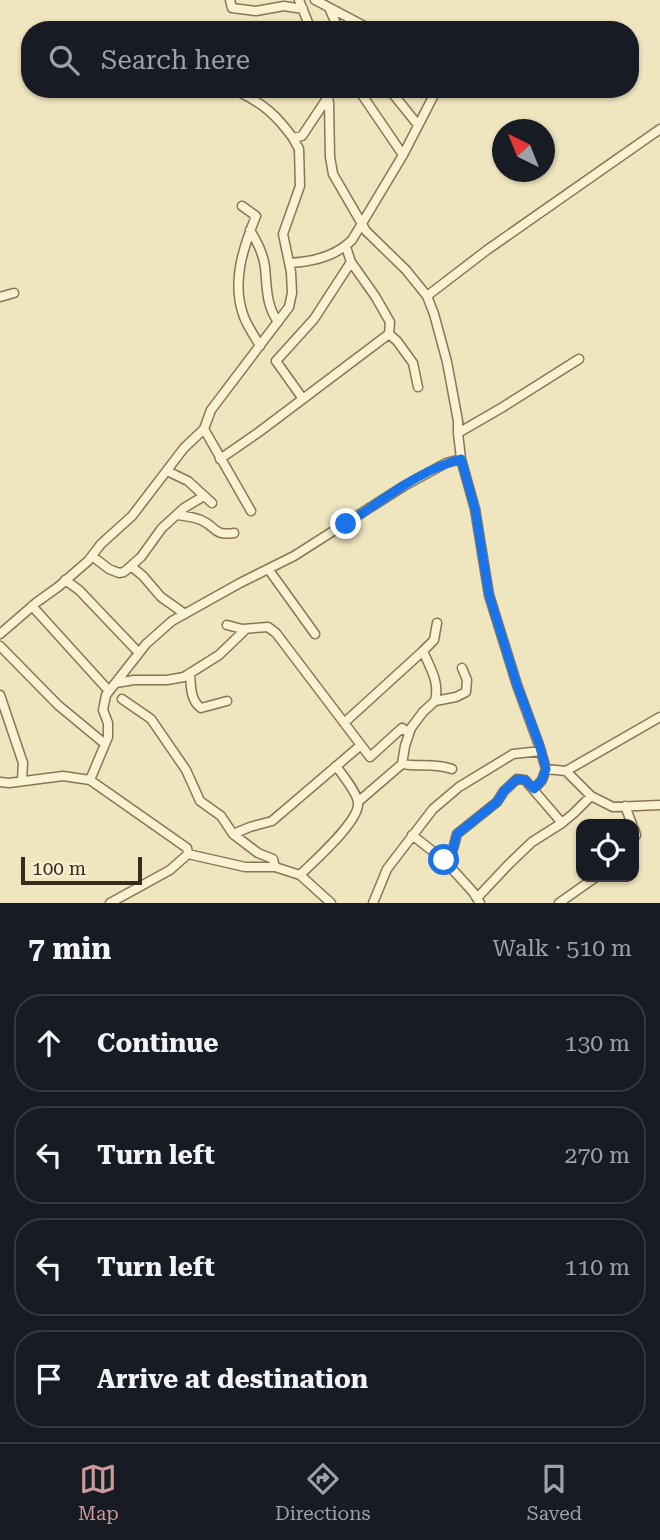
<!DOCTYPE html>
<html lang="en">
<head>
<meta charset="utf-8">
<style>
  :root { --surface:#171b24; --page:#20242c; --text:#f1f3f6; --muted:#9ea1a6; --line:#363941; --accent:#ca9a98 }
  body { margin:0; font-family:"Roboto Serif",serif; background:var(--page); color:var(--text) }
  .controls { position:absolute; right:21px; bottom:21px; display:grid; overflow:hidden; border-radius:14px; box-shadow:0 2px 5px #0004 }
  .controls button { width:63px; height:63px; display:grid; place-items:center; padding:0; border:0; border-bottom:2px solid var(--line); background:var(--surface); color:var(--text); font:35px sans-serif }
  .compass { position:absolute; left:492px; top:119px; width:63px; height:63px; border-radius:50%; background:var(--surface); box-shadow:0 2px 5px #0004; rotate:317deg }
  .scale { position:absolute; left:21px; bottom:18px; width:121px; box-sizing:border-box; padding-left:7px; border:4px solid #372c1c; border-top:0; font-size:19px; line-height:24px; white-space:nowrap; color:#372c1c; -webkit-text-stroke:5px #f7efce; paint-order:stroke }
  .stop { position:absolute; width:21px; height:21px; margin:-16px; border:5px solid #1a73e8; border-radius:50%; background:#fff }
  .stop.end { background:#1a73e8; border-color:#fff; box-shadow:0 2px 7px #0008 }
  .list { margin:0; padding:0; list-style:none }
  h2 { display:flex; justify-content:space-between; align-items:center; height:91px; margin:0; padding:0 28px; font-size:30px }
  h2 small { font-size:23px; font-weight:400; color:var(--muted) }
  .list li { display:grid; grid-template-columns:46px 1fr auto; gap:21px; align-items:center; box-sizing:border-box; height:98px; margin:0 14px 14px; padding:0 14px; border:2px solid var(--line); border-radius:28px }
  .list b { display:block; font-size:26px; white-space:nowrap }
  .list em { font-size:23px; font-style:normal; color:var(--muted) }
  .icon { flex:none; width:38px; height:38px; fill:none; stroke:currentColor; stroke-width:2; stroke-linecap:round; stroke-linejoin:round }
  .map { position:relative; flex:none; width:660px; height:903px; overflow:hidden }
  .search { position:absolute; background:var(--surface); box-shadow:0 2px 5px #0004; left:21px; right:21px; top:21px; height:77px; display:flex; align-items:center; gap:18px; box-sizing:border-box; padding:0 24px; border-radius:28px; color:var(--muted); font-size:26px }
  .sheet { height:539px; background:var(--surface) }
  nav { display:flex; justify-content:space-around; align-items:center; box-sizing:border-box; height:98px; border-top:2px solid var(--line); background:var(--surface); font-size:19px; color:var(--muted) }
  nav a { display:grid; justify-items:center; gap:4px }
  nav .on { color:var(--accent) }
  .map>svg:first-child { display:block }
</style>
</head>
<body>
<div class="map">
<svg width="660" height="903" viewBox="0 0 660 903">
  <rect width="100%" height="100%" fill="#efe5bf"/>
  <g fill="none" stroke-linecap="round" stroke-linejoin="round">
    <defs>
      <path id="minor" d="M 230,0 L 232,8 L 256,11 L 284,6 L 303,9
        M 299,0 L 311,30
        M 315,0 L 372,30
        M 330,10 L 339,30
        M 358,89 L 403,155
        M 389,89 L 418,125
        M 219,91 L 239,92 L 243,89
        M 239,92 C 264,104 277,116 293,138 L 302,136 L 328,97
        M 242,206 L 256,216 C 243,248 231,283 244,317 C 248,327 255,337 260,346
        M 250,230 C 257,242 263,253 265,267 C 267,288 266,305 278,322
        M 289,263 C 312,262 336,256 352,240 L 403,155 L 437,89
        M 427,296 L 487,250 L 660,129
        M 0,297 L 14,293
        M 389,334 L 397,341 L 413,363 L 418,387
        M 303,399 L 276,361 L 314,319 L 351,262 L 346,247
        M 458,433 L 503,407 L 579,359
        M 220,459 L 259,432 L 389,334 L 390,322 L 375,296 L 351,262
        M 461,459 L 475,509 L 489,595 L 517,685 L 539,745 L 546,769 L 566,771 L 591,796 L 613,807 L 660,805
        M 167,471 L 188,481 L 212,503
        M 251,511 L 204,429 L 211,410 L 289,307 L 292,293 L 291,272 L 283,234 L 300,186 L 299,149 L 293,138
        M 177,515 C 185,516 194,517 201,520 C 217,527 213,536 234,533
        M 92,556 L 109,569 L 119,573 L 124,572 L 141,557 L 162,528 L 184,508 L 204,496
        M 131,566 L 143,576 L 161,597 L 185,614
        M 269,570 L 315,634
        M 65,580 L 79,590 L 139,653
        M 32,606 L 109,691
        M 227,625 L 242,629 L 268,627 L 276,633 L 370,757 L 402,728 L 409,733
        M 0,634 L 37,602 L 58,587 L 88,561 L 101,544 L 132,516 L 184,448 L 204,429
        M 0,646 L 58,705 L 105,744
        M 190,673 C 191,686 190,700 201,708 L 227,701
        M 116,683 L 134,680 L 167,680 L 184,677 L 219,655 L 246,629
        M 0,695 L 23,763 L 22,780
        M 122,699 L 151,719 L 186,770 L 200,801 L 221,816 L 233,834 L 258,853 L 273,859 L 275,867
        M 435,701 C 440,682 430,668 423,651 L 434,640 L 437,623
        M 344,723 L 423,651
        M 402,764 C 419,767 435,763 452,769
        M 566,771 L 660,717
        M 0,782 L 9,783 L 63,776 L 90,780
        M 534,789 L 542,780 L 546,769
        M 359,801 L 402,764 L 405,746 L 411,728 L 423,712 L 435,701 L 456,697 L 466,692 L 467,680 L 462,668
        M 625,806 L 632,824
        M 634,829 L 636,835 L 634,837
        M 233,834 L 250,827 L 272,821 L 361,745
        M 412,835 L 444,860
        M 188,854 L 245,867 L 275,867 L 300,875 L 331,903
        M 300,875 C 313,862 360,821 358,803 C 358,794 342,774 336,766
        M 477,898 L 510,863 L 532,842 L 562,823 L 574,813 L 591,796
        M 110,903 L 170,870 L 188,854 L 187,848 L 90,780 L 108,737 L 108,723 L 103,710 L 106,695 L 146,644 L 172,621 L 240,583 L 294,556 L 404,486 L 446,463 L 461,459 L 458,433 L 458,421 L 447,362 L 434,314 L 427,296 L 406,270 L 366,231 L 333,174 L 330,157 L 329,103 L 327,89
        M 373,903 L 387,869 L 433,809 L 459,787 L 513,754 L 541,751
        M 480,903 L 473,892 L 444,860 L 453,849 L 457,834 L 497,802 L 504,791 L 517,779 L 525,780 L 562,823
        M 559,903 L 596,877"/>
    </defs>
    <use href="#minor" stroke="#897656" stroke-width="11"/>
    <use href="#minor" stroke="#faf2d2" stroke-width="8"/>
  </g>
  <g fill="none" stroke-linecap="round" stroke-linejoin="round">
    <path stroke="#1a73e8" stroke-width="9" d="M 346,524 C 382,501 419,470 461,459 L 475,509 L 489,595 L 517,685 L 539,744 L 546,769 L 542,780 L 534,789 L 525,780 L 517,779 L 504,791 L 497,802 L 457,834 L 453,849 L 444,860"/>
  </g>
</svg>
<div class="controls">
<button><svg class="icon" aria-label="locate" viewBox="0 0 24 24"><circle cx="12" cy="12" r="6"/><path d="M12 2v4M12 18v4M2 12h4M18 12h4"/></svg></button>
</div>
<svg class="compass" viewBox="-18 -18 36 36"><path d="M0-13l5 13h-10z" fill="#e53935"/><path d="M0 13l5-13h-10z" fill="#9ea1a6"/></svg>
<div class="scale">100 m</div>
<div class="stop" style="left:444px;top:860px"></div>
<div class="stop end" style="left:346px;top:524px"></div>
<div class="search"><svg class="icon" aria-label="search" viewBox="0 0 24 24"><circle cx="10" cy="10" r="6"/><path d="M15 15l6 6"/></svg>Search here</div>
</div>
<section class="sheet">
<h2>7 min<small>Walk · 510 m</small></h2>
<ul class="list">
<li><svg class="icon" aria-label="ahead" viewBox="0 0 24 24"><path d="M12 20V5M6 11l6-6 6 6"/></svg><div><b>Continue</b></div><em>130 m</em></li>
<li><svg class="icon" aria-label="left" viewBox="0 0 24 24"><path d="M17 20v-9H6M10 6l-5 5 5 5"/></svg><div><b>Turn left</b></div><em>270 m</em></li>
<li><svg class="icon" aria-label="left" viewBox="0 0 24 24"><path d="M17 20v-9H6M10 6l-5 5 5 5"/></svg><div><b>Turn left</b></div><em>110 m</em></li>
<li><svg class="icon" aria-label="arrive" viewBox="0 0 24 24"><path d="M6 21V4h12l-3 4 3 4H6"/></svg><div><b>Arrive at destination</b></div></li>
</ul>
</section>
<nav>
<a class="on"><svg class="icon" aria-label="map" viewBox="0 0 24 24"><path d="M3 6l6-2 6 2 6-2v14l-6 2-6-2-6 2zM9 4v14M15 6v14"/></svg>Map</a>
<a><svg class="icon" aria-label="directions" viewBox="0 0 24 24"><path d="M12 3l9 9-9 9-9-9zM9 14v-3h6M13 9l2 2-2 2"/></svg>Directions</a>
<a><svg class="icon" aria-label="saved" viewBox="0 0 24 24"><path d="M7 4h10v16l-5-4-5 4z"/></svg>Saved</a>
</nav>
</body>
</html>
